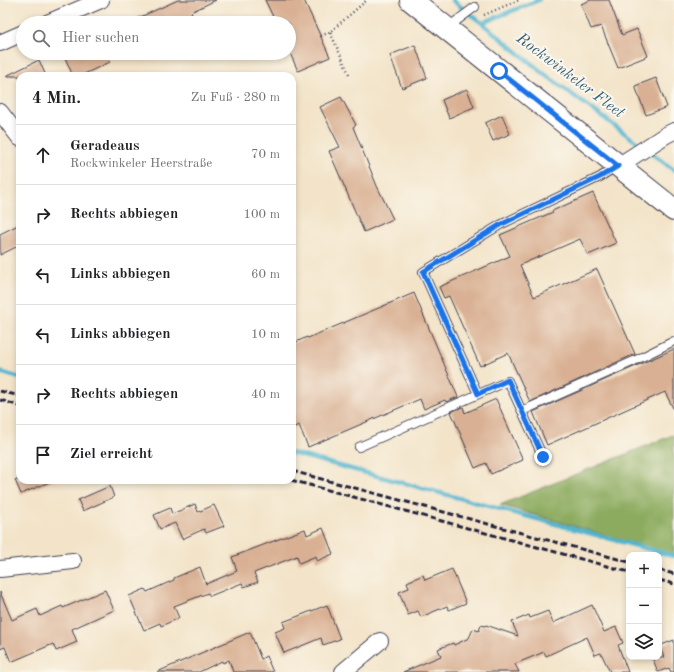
<!DOCTYPE html>
<html lang="de">
<head>
<meta charset="utf-8">
<style>
  :root { --surface:#fff; --page:#f6f6f6; --text:#202124; --muted:#757577; --line:#e0e0e0 }
  body { margin:0; font-family:"Old Standard TT",serif; background:var(--page); color:var(--text) }
  .controls { position:absolute; right:12px; bottom:12px; display:grid; overflow:hidden; border-radius:8px; box-shadow:0 2px 6px #0003 }
  .controls button { width:36px; height:36px; display:grid; place-items:center; padding:0; border:0; border-bottom:1px solid var(--line); background:var(--surface); color:var(--text); font:20px sans-serif }
  .stop { position:absolute; width:12px; height:12px; margin:-9px; border:3px solid #1a73e8; border-radius:50%; background:#fff }
  .stop.end { background:#1a73e8; border-color:#fff; box-shadow:0 1px 4px #0008 }
  .list { margin:0; padding:0; list-style:none }
  h2 { display:flex; justify-content:space-between; align-items:center; height:52px; margin:0; padding:0 16px; font-size:17px }
  h2 small { font-size:13px; font-weight:400; color:var(--muted) }
  .list li { display:grid; grid-template-columns:26px 1fr auto; gap:12px; align-items:center; box-sizing:border-box; height:60px; padding:0 16px; border-top:1px solid var(--line) }
  .list b { display:block; font-size:15px; white-space:nowrap }
  .list p { margin:0; font-size:13px; white-space:nowrap; color:var(--muted) }
  .list em { font-size:13px; font-style:normal; color:var(--muted) }
  .icon { flex:none; width:22px; height:22px; fill:none; stroke:currentColor; stroke-width:2; stroke-linecap:round; stroke-linejoin:round }
  .map { position:relative; flex:none; width:674px; height:672px; overflow:hidden }
  .search { position:absolute; background:var(--surface); box-shadow:0 2px 6px #0003; left:16px; top:16px; width:280px; height:44px; display:flex; align-items:center; gap:10px; box-sizing:border-box; padding:0 14px; border-radius:22px; color:var(--muted); font-size:15px }
  .panel { position:absolute; background:var(--surface); box-shadow:0 2px 6px #0003; left:16px; top:72px; width:280px; height:412px; border-radius:12px }
  .map>svg:first-child { display:block }
</style>
</head>
<body>
<div class="map">
<svg width="674" height="672" viewBox="0 0 674 672">
  <rect width="100%" height="100%" fill="#fbf7ec"/>
  <filter id="ink" filterUnits="userSpaceOnUse"><feTurbulence type="fractalNoise" baseFrequency=".025" numOctaves="2"/><feDisplacementMap in="SourceGraphic" scale="8" xChannelSelector="R" yChannelSelector="G"/><feConvolveMatrix kernelMatrix="1 2 1 2 8 2 1 2 1" color-interpolation-filters="sRGB"/></filter>
  <filter id="wash" filterUnits="userSpaceOnUse"><feTurbulence type="fractalNoise" baseFrequency=".012" numOctaves="4" result="noise"/><feDisplacementMap in="SourceGraphic" scale="16" xChannelSelector="R" yChannelSelector="G"/><feGaussianBlur stdDeviation="0.9" result="paint"/><feColorMatrix in="noise" values="0 0 0 0 0 0 0 0 0 0 0 0 0 0 0 0 0 1.4 0 .05"/><feComposite in="paint" operator="in"/></filter>
  <g filter="url(#wash)">
    <rect width="100%" height="100%" fill="#f3e4c9"/>
    <path fill="#8cab5e" stroke="#57664c" d="M 673,435 L 674,437 L 674,555 L 500,505 Z"/>
    <g fill="none" stroke-linecap="round" stroke-linejoin="round">
      <path stroke="#50b5cf" stroke-width="4.5" d="M 452,0 L 482,23 L 543,73 L 642,146
        M 482,23 L 539,0
        M 648,151 L 674,170
        M 0,372 L 20,378
        M 292,453 L 674,556"/>
    </g>
    <g id="blocks">
      <path fill="#d9b093" d="M 178,0 L 216,0 L 191,12 L 196,23 L 127,23 Z
        M 265,0 L 304,0 L 330,57 L 298,71 L 289,51 L 289,23 L 276,23 Z
        M 591,0 L 609,0 L 622,35 L 637,29 L 648,56 L 618,68 L 601,26 L 591,29 L 581,4 Z
        M 415,45 L 427,78 L 402,88 L 390,55 Z
        M 63,53 L 106,53 L 110,62 L 80,76 L 73,76 Z
        M 39,60 L 46,76 L 6,76 Z
        M 656,78 L 667,107 L 646,115 L 635,86 Z
        M 467,89 L 474,107 L 449,118 L 442,100 Z
        M 341,97 L 356,125 L 353,127 L 377,186 L 393,219 L 364,232 L 329,151 L 340,147 L 320,107 Z
        M 502,115 L 510,134 L 493,141 L 485,123 Z
        M 593,193 L 616,243 L 588,255 L 580,239 L 520,265 L 534,297 L 597,269 L 635,354 L 530,402 L 508,353 L 480,366 L 449,296 L 444,298 L 439,287 L 510,256 L 500,235 L 553,212 L 552,211 Z
        M 20,224 L 20,245 L 0,255 L 0,234 Z
        M 414,293 L 458,397 L 446,402 L 445,400 L 424,409 L 420,399 L 308,447 L 299,425 L 292,428 L 292,344 L 307,337 L 308,338 Z
        M 674,349 L 674,410 L 665,392 L 547,445 L 533,412 Z
        M 496,399 L 523,460 L 491,474 L 486,463 L 475,468 L 451,412 L 463,407 L 465,413 Z
        M 15,480 L 54,480 L 21,494 Z
        M 110,486 L 114,497 L 83,511 L 78,500 Z
        M 195,504 L 198,512 L 214,505 L 224,526 L 206,533 L 204,529 L 182,539 L 175,523 L 160,529 L 154,515 L 170,508 L 172,514 Z
        M 323,528 L 333,554 L 317,561 L 316,556 L 299,563 L 297,556 L 254,573 L 258,582 L 244,587 L 242,583 L 210,596 L 208,593 L 174,606 L 179,618 L 161,626 L 160,623 L 144,630 L 129,596 L 145,589 L 147,592 L 174,580 L 174,578 L 200,567 L 206,584 L 237,571 L 232,557 L 305,529 L 307,535 Z
        M 452,569 L 466,603 L 449,610 L 447,606 L 421,617 L 418,611 L 408,615 L 399,592 L 409,588 L 407,582 L 423,575 L 425,580 Z
        M 105,590 L 114,610 L 72,629 L 77,642 L 56,651 L 53,644 L 11,662 L 5,647 L 0,649 L 0,592 L 12,620 L 37,609 L 40,616 L 62,606 L 63,608 Z
        M 327,605 L 340,639 L 323,645 L 321,638 L 284,653 L 275,632 L 285,628 L 283,622 Z
        M 592,605 L 604,632 L 616,627 L 623,643 L 618,645 L 628,672 L 610,672 L 601,653 L 595,655 L 587,637 L 546,656 L 544,652 L 515,664 L 519,672 L 403,672 L 441,656 L 438,649 L 453,643 L 454,645 L 469,638 L 473,629 L 479,631 L 481,625 L 485,626 L 486,625 L 518,636 L 512,622 L 529,615 L 530,618 L 548,611 L 553,623 Z
        M 250,632 L 261,659 L 266,656 L 273,672 L 233,672 L 229,660 L 223,663 L 222,661 L 199,672 L 157,672 Z
        M 674,640 L 674,672 L 671,672 L 669,668 L 658,672 L 652,657 L 664,657 L 659,646 Z"/>
    </g>
  </g>
  <g filter="url(#ink)">
    <use href="#blocks" fill-opacity="0" stroke="#413f50" stroke-width="1"/>
    <g fill="none" stroke-linecap="round" stroke-linejoin="round">
      <defs>
        <path id="service" d="M 447,28 L 475,7
          M 478,394 L 423,272 L 500,225 L 600,177 L 617,166
          M 522,411 L 634,361 L 674,341
          M 359,447 L 508,381 L 543,457"/>
        <path id="minor" d="M 47,23 L 101,0
          M 0,43 L 23,33
          M 0,112 L 20,138
          M 618,166 L 666,135 L 674,131
          M 0,569 L 73,561
          M 343,672 L 380,641"/>
        <path id="secondary" d="M 411,0 L 674,210"/>
      </defs>
      <use href="#service" stroke="#413f50" stroke-width="10"/>
      <use href="#minor" stroke="#413f50" stroke-width="18"/>
      <use href="#secondary" stroke="#413f50" stroke-width="24"/>
      <path stroke="#413f50" stroke-width="2.5" stroke-dasharray="1 3" stroke-linecap="butt" d="M 484,15 L 519,0
        M 321,36 L 330,32
        M 349,74 L 330,32 L 367,0"/>
      <use href="#service" stroke="#fff" stroke-width="8"/>
      <use href="#minor" stroke="#fff" stroke-width="16"/>
      <use href="#secondary" stroke="#fff" stroke-width="22"/>
      <path stroke="#22223b" stroke-width="3" stroke-dasharray="6 3" stroke-linecap="butt" d="M 0,391 L 20,396
        M 0,400 L 20,406
        M 292,471 L 629,562
        M 291,480 L 629,572
        M 659,570 L 674,574
        M 659,580 L 674,584"/>
    </g>
  </g>
  <g fill="none" stroke-linecap="round" stroke-linejoin="round" filter="url(#ink)">
    <path stroke="#1a73e8" stroke-width="5" d="M 499,71 L 618,166 L 600,177 L 500,225 L 423,272 L 478,394 L 508,380 L 543,457"/>
  </g>
  <g text-anchor="middle" dominant-baseline="central" stroke-width="4" stroke-linejoin="round" paint-order="stroke">
    <g font-size="16" font-style="italic" fill="#345d76" stroke="#fbf7ec">
      <text transform="translate(570 76) rotate(37)">Rockwinkeler Fleet</text>
    </g>
  </g>
</svg>
<div class="controls">
<button>+</button>
<button>−</button>
<button><svg class="icon" aria-label="layers" viewBox="0 0 24 24"><path d="M12 4l9 5-9 5-9-5zM3 14l9 5 9-5"/></svg></button>
</div>
<div class="stop" style="left:499px;top:71px"></div>
<div class="stop end" style="left:543px;top:457px"></div>
<div class="search"><svg class="icon" aria-label="search" viewBox="0 0 24 24"><circle cx="10" cy="10" r="6"/><path d="M15 15l6 6"/></svg>Hier suchen</div>
<section class="panel">
<h2>4 Min.<small>Zu Fuß · 280 m</small></h2>
<ul class="list">
<li><svg class="icon" aria-label="ahead" viewBox="0 0 24 24"><path d="M12 20V5M6 11l6-6 6 6"/></svg><div><b>Geradeaus</b><p>Rockwinkeler Heerstraße</p></div><em>70 m</em></li>
<li><svg class="icon" aria-label="right" viewBox="0 0 24 24"><path d="M7 20v-9h11M14 6l5 5-5 5"/></svg><div><b>Rechts abbiegen</b></div><em>100 m</em></li>
<li><svg class="icon" aria-label="left" viewBox="0 0 24 24"><path d="M17 20v-9H6M10 6l-5 5 5 5"/></svg><div><b>Links abbiegen</b></div><em>60 m</em></li>
<li><svg class="icon" aria-label="left" viewBox="0 0 24 24"><path d="M17 20v-9H6M10 6l-5 5 5 5"/></svg><div><b>Links abbiegen</b></div><em>10 m</em></li>
<li><svg class="icon" aria-label="right" viewBox="0 0 24 24"><path d="M7 20v-9h11M14 6l5 5-5 5"/></svg><div><b>Rechts abbiegen</b></div><em>40 m</em></li>
<li><svg class="icon" aria-label="arrive" viewBox="0 0 24 24"><path d="M6 21V4h12l-3 4 3 4H6"/></svg><div><b>Ziel erreicht</b></div></li>
</ul>
</section>
</div>
</body>
</html>
